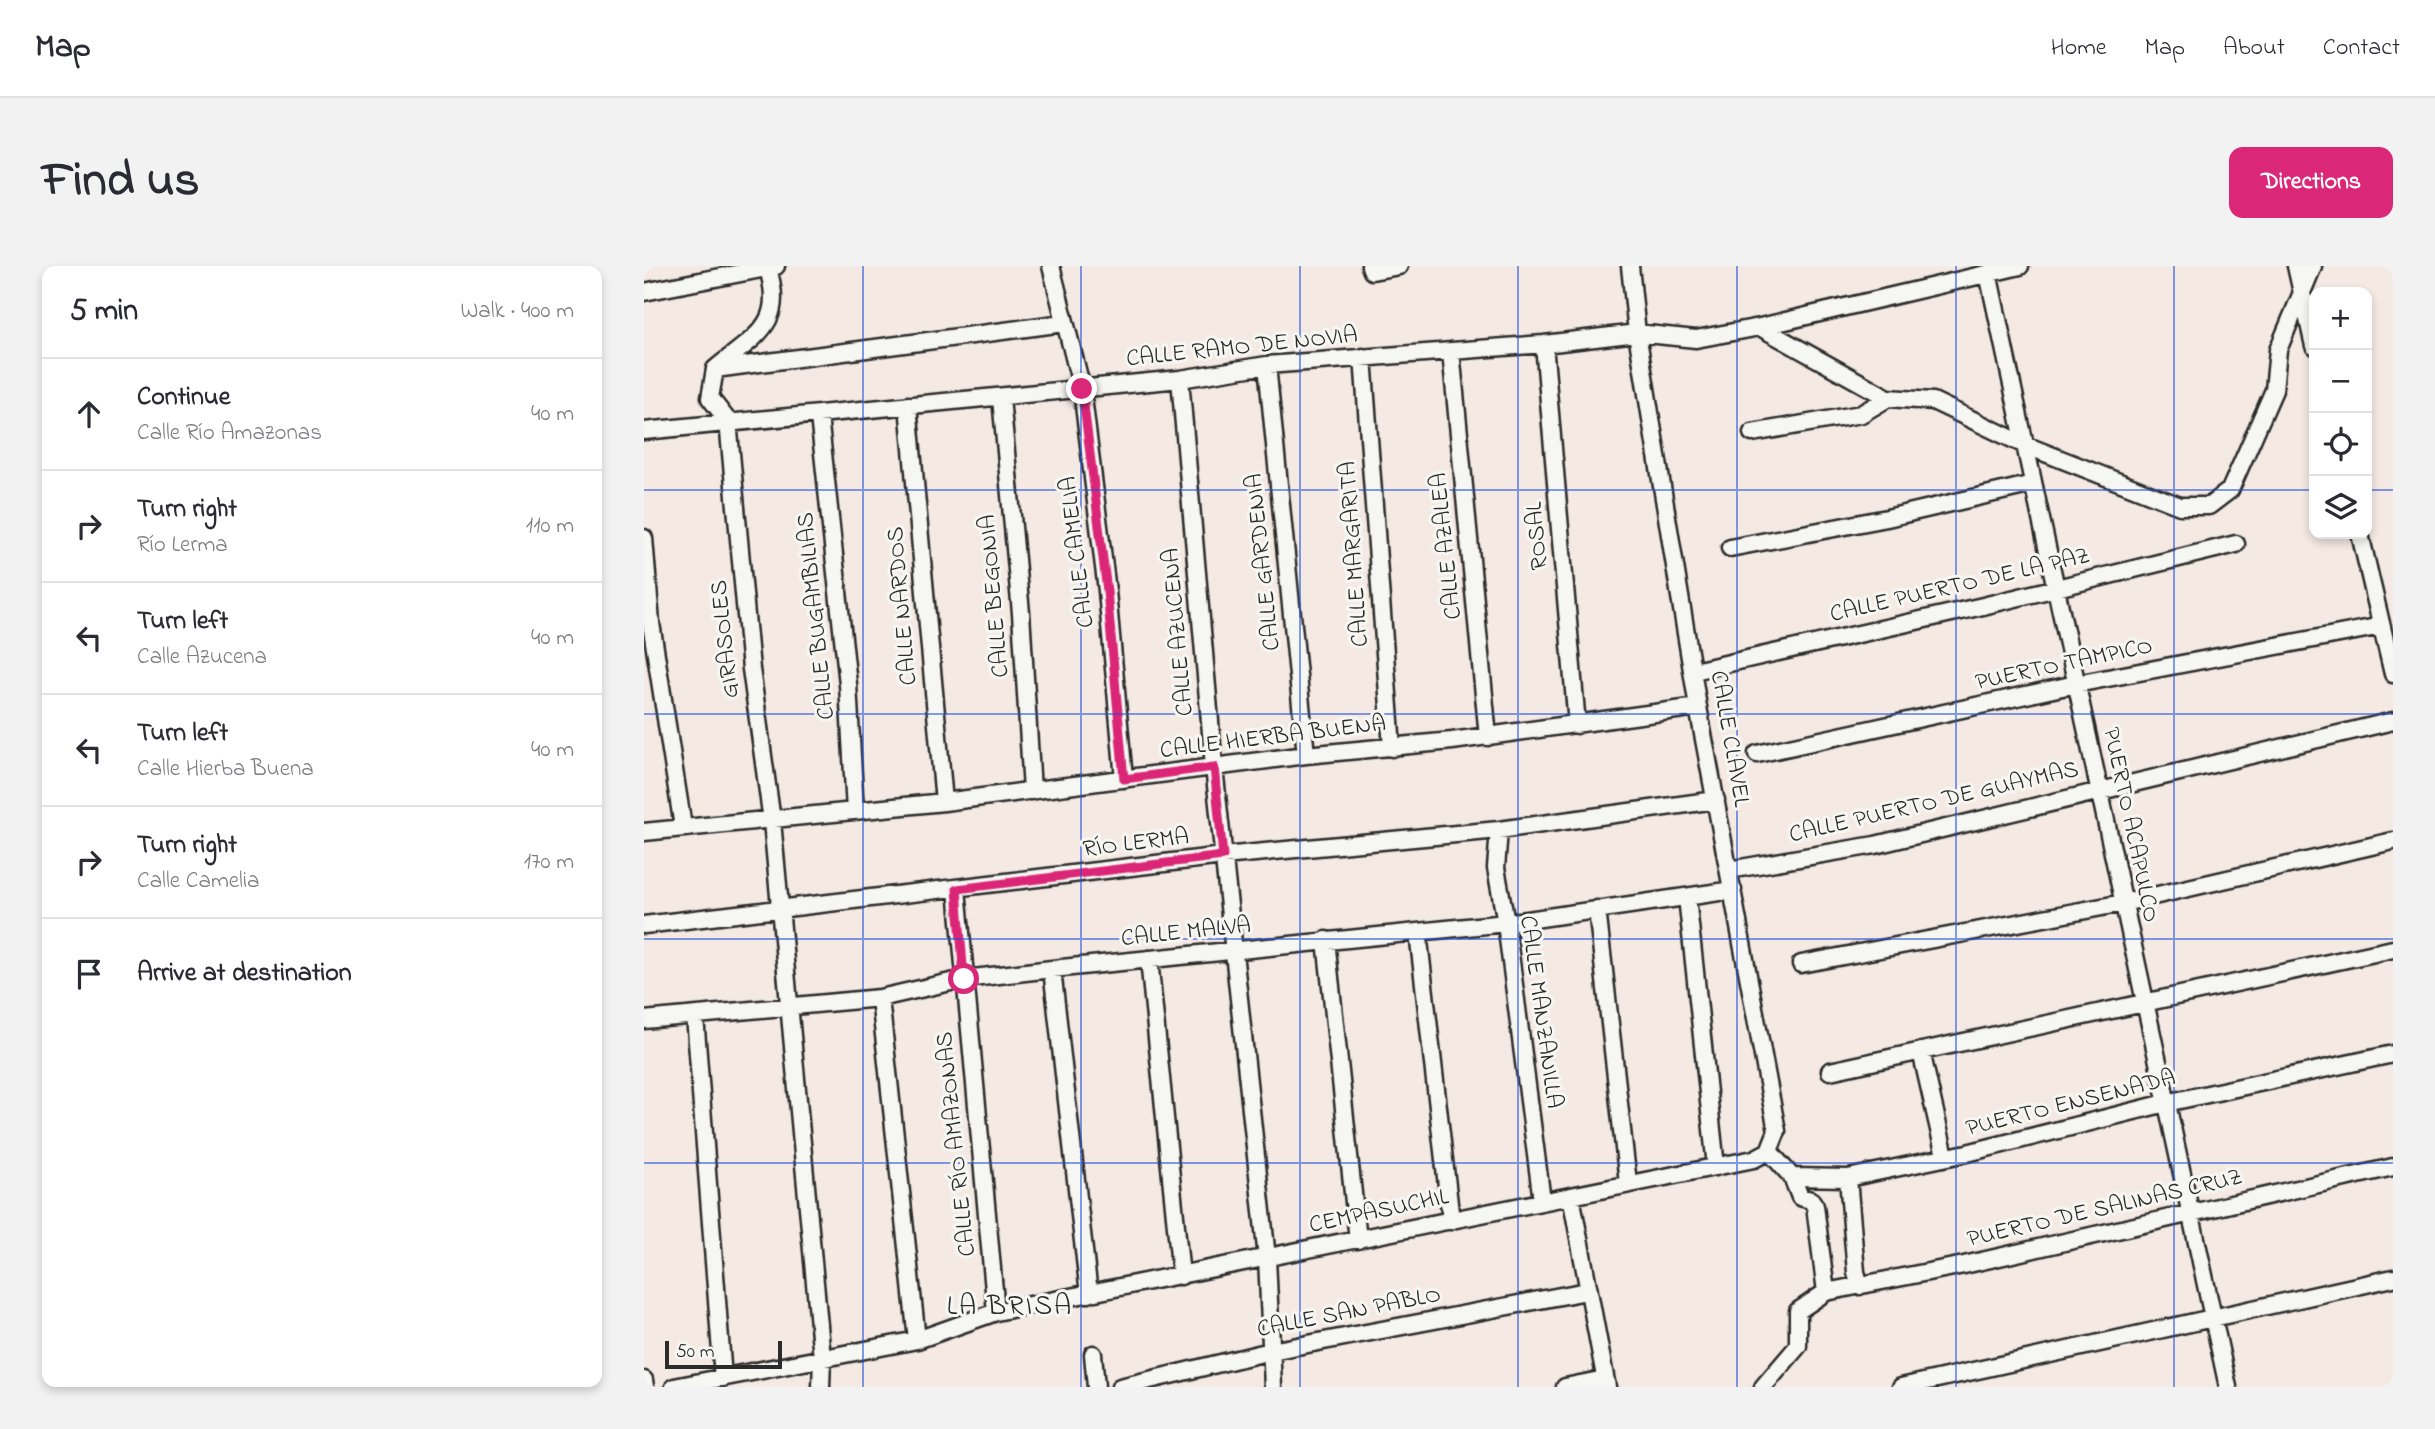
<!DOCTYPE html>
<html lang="en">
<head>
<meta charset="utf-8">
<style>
  :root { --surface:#fff; --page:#f2f2f3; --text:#2b2b33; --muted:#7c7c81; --line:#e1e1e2; --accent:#db2777 }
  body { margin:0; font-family:"Indie Flower",sans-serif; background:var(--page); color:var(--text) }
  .controls { position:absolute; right:21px; top:21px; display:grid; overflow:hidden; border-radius:14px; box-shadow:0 4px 10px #0003 }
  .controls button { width:63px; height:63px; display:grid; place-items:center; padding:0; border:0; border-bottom:2px solid var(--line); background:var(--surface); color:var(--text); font:35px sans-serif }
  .scale { position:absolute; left:21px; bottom:18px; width:117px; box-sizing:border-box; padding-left:7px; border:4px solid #2b2b2b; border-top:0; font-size:19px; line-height:24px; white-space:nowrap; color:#2b2b2b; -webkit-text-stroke:5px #f6f6f2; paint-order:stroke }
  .stop { position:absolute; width:21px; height:21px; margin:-16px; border:5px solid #db2777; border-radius:50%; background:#fff }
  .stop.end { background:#db2777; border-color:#fff; box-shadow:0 2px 7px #0008 }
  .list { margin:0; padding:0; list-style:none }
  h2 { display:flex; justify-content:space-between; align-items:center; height:91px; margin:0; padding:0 28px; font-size:30px }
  h2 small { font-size:23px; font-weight:400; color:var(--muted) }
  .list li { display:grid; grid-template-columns:46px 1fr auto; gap:21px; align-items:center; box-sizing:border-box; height:112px; padding:0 28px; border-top:2px solid var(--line) }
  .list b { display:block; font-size:26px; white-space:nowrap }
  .list p { margin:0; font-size:23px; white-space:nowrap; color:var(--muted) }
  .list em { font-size:23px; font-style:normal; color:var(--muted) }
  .icon { flex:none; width:38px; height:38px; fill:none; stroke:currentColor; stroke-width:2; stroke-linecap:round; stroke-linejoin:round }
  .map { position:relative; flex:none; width:1749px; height:1121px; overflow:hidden; border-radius:14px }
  header { display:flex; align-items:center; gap:42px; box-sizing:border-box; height:98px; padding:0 35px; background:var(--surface); border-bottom:2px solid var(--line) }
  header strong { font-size:33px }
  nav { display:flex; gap:38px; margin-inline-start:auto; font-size:24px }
  .intro { display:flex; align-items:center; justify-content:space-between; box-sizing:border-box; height:168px; padding:0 42px }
  h1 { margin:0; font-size:49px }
  .button { padding:18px 32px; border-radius:14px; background:var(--accent); color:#fff; font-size:24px; font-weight:700 }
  main { display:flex; gap:42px; padding:0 42px }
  aside { flex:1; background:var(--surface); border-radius:14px; box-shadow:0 4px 10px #0003 }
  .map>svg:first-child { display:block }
</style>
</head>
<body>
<header>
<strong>Map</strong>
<nav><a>Home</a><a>Map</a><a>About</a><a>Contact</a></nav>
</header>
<div class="intro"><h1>Find us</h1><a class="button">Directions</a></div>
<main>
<aside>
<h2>5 min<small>Walk · 400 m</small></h2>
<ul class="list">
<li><svg class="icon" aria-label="ahead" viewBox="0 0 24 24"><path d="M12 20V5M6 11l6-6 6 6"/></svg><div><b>Continue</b><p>Calle Río Amazonas</p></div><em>40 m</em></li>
<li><svg class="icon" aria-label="right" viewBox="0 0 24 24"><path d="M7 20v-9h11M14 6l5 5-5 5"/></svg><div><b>Turn right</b><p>Río Lerma</p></div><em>110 m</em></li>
<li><svg class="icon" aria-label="left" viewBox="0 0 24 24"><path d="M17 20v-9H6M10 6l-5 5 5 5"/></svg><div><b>Turn left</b><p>Calle Azucena</p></div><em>40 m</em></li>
<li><svg class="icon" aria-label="left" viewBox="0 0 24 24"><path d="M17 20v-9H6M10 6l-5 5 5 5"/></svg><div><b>Turn left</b><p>Calle Hierba Buena</p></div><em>40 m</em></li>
<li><svg class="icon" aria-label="right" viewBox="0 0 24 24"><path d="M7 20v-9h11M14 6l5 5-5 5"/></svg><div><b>Turn right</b><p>Calle Camelia</p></div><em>170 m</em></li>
<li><svg class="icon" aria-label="arrive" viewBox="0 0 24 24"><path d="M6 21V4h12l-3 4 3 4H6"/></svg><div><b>Arrive at destination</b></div></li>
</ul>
</aside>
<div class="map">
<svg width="1749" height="1121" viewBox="0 0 1749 1121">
  <rect width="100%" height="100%" fill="#f5e9e4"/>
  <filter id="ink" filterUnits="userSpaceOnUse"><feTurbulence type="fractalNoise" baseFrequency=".0143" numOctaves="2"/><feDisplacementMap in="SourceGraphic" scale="14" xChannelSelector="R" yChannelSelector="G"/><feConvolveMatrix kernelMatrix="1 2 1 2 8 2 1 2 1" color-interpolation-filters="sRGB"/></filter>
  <g filter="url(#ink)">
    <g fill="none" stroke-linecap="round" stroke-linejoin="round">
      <defs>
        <path id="street" d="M 407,0 L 438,123 L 463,325 L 480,513
          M 726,0 L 728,5 L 755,0
          M 986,0 L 993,67 L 1054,441 L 1133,865 L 1125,885
          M 1652,0 L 1670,80
          M 1344,7 L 1584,1121
          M 0,26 L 132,0
          M 1116,61 L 1244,132 L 1289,135 L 1381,179 L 1536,240 L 1565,240 L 1586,224 L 1630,124 L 1634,84 L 1669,0
          M 900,78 L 933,459
          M 807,85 L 844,471
          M 719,91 L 748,482
          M 623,99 L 662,489
          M 71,103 L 66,132 L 84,155 L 107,403 L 128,555 L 178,1092 L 177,1121
          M 71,103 L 420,57
          M 71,103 C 111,69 143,59 123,0
          M 536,113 L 570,501 L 623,992 L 629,1121
          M 357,132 L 377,347 L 388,525
          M 264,139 L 300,536
          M 175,150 L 204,418 L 211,545
          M 0,165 L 536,113 L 623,99 L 900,78 L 993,67 L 1052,73 L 1116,61 L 1376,0
          M 1108,167 L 1217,148 L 1244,132
          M 1716,268 L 1749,408
          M 0,272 L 7,357 L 39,561
          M 1086,282 L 1243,252 L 1389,218
          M 1050,405 L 1339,340 L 1592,278
          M 1113,488 L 1432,418 L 1738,360
          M 855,564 L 852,602 L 862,657 L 898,935
          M 0,566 L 300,536 L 662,489 L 808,475 L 1054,441
          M 1085,604 L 1231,579 L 1749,455
          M 313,623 L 352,1046
          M 1043,631 L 1072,901
          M 953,643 L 984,917
          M 0,659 L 579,590 L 855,564 L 1072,534
          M 774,666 L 807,955
          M 682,674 L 714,974
          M 505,693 L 537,1010
          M 1157,698 L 1479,637 L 1749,575
          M 408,703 L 445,1028
          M 236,732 L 273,1074
          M 51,750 L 79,1112
          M 0,754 L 236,732 L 320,713 L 408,703 L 862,657 L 1089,624
          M 1277,785 L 1301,890
          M 1186,805 L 1749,683
          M 1125,885 L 1148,911 L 1204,912 L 1323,887 L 1522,837 L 1749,788
          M 1148,911 L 1156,931 L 1167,934 L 1171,940 L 1182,1026
          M 1204,912 L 1212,1006 L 1216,1020
          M 927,930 L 963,1121
          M 449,1088 L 452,1121
          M 0,1114 L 1,1121
          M 30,1121 L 273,1074 L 352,1046 L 1110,893 L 1125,885
          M 476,1121 L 627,1085 L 943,1025
          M 921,1121 L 961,1113
          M 1119,1121 L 1154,1080 L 1154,1045 L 1182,1026 L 1320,999 L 1749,901
          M 1257,1121 L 1749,1012"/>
      </defs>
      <use href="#street" stroke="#2b2b2b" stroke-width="21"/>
      <use href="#street" stroke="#f6f6f2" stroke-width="16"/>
    </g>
  </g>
  <g fill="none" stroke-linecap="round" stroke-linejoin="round" filter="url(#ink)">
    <path stroke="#db2777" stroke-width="9" d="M 320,713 L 313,623 L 579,590 L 570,501 L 480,513 L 463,325 L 438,123"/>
  </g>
  <path fill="none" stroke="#1d4ed8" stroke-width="2" stroke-opacity="0.55" d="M 219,0 L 219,1121M 437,0 L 437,1121M 656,0 L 656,1121M 874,0 L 874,1121M 1093,0 L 1093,1121M 1312,0 L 1312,1121M 1530,0 L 1530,1121M 0,224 L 1670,224M 1723,224 L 1749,224M 0,448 L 1749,448M 0,673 L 1749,673M 0,897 L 1749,897"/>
  <g text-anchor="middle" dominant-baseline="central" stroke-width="6" stroke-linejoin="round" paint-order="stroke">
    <g font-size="24" fill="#2b2b2b" stroke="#f6f6f2">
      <text transform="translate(598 82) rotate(-6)">CALLE RAMO DE NOVIA</text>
      <text transform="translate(894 270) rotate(-95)">ROSAL</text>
      <text transform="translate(803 280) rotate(-96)">CALLE AZALEA</text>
      <text transform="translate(434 286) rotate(-97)">CALLE CAMELIA</text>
      <text transform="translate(711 288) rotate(-94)">CALLE MARGARITA</text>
      <text transform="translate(620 296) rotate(-96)">CALLE GARDENIA</text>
      <text transform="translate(1316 320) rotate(-13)">CALLE PUERTO DE LA PAZ</text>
      <text transform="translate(351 330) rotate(-95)">CALLE BEGONIA</text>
      <text transform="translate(259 340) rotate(-95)">CALLE NARDOS</text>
      <text transform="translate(173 350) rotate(-96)">CALLE BUGAMBILIAS</text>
      <text transform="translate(535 366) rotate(-95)">CALLE AZUCENA</text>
      <text transform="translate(82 373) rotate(-96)">GIRASOLES</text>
      <text transform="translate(1420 399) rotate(-12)">PUERTO TAMPICO</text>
      <text transform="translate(629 472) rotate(-7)">CALLE HIERBA BUENA</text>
      <text transform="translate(1085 473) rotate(80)">CALLE CLAVEL</text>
      <text transform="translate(1290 537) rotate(-13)">CALLE PUERTO DE GUAYMAS</text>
      <text transform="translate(1486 559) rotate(78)">PUERTO ACAPULCO</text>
      <text transform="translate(492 578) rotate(-7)">RÍO LERMA</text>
      <text transform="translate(542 667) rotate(-6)">CALLE MALVA</text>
      <text transform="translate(896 746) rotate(82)">CALLE MANZANILLA</text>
      <text transform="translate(1427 838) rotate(-14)">PUERTO ENSENADA</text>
      <text transform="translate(313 878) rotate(-96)">CALLE RÍO AMAZONAS</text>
      <text transform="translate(1461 943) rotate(-13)">PUERTO DE SALINAS CRUZ</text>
      <text transform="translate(735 946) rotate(-12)">CEMPASUCHIL</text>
      <text transform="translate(705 1047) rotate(-11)">CALLE SAN PABLO</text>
    </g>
    <g font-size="28" letter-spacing="2" fill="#2b2b2b" stroke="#f6f6f2">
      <text x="366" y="1041">LA BRISA</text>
    </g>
  </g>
</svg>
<div class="controls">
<button>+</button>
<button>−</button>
<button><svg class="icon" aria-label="locate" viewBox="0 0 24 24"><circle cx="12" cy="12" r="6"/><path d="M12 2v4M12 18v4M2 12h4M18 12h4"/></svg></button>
<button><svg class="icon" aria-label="layers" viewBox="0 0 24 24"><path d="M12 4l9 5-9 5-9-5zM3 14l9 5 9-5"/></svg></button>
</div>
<div class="scale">50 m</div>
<div class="stop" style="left:320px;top:713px"></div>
<div class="stop end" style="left:438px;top:123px"></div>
</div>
</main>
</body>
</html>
